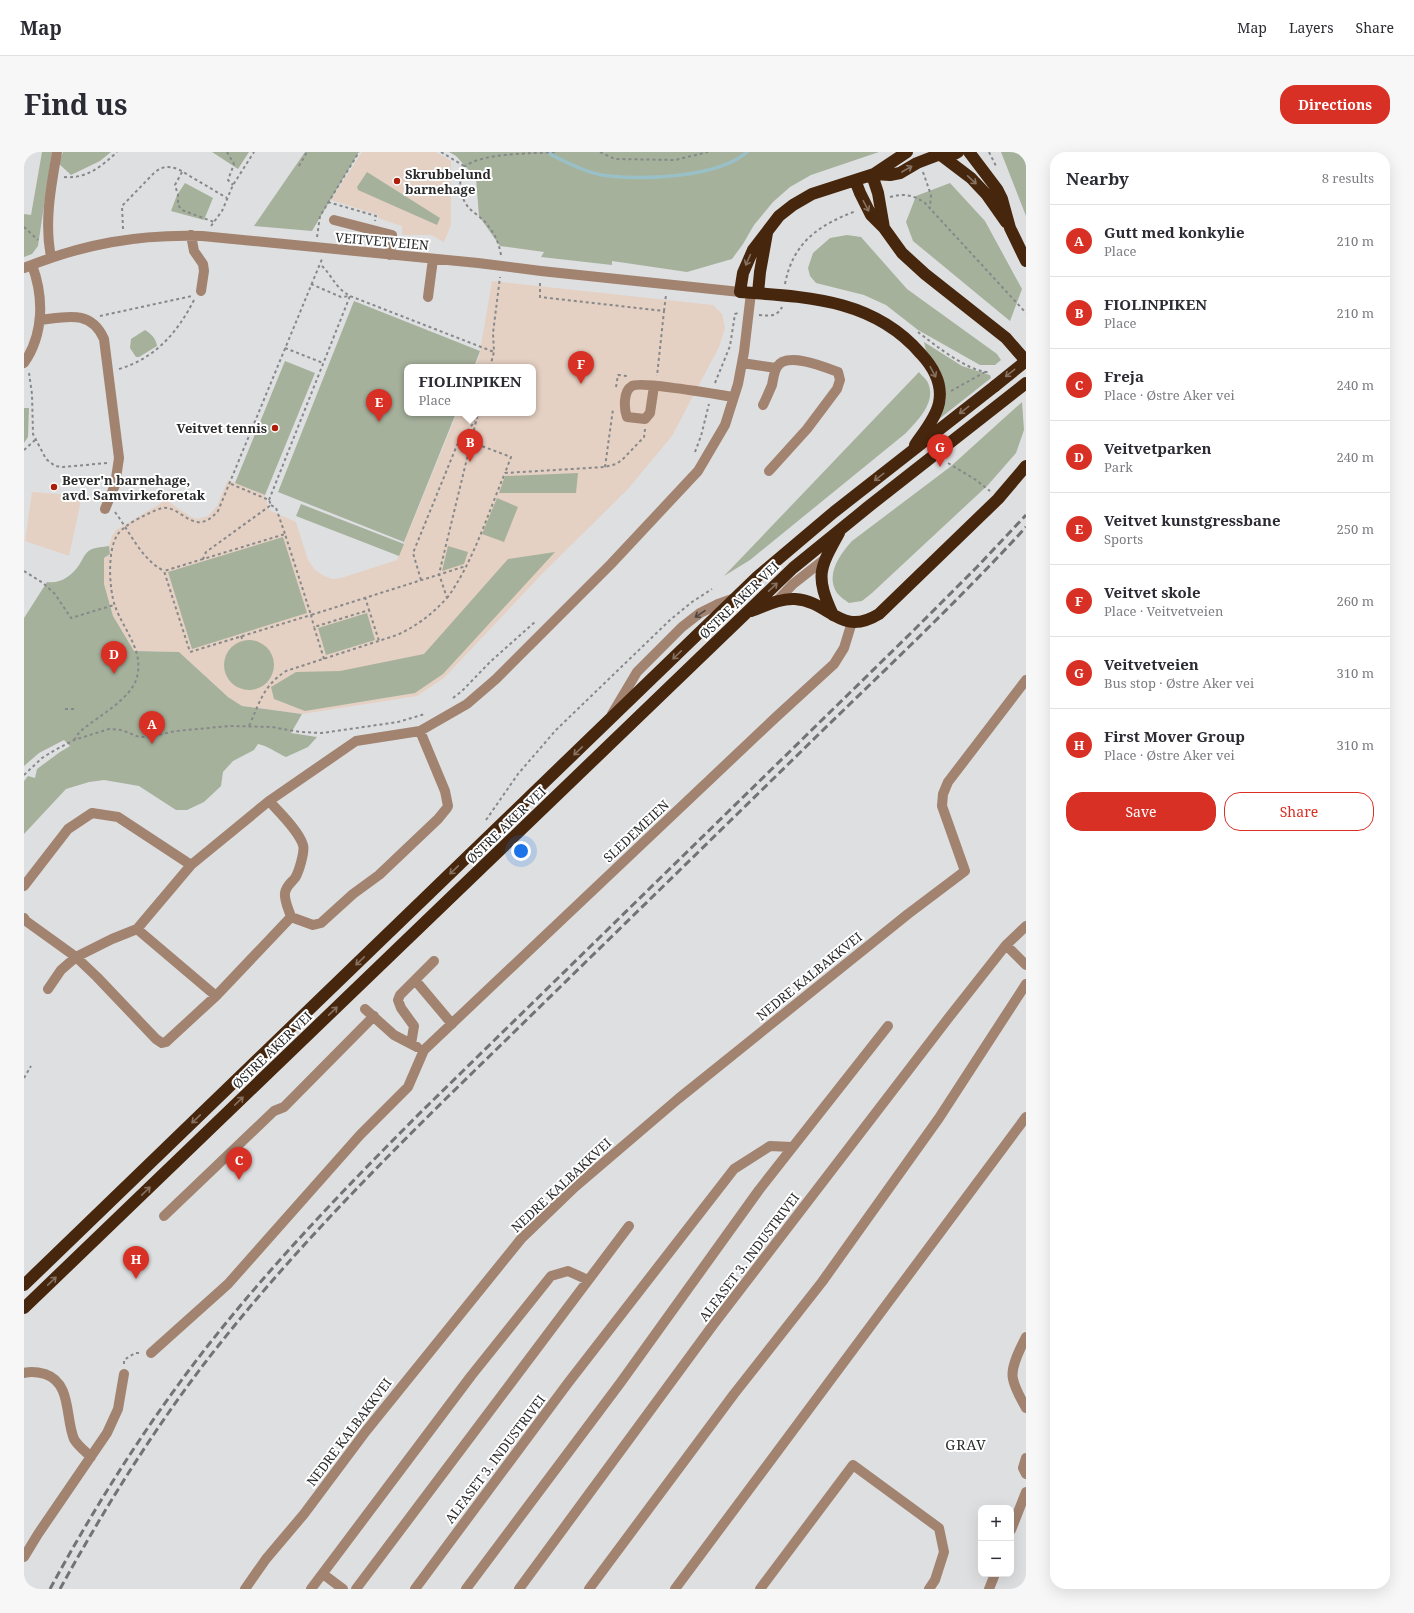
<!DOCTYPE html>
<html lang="en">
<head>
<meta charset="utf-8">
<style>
  :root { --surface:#fff; --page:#f7f7f7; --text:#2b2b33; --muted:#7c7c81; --line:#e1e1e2; --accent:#d93025 }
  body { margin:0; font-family:"Noto Serif",serif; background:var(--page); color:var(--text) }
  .controls { position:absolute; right:12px; bottom:12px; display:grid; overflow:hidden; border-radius:8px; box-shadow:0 4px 16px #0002 }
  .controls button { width:36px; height:36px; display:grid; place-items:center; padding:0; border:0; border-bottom:1px solid var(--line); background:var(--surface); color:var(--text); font:20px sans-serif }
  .you { position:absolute; left:497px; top:699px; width:14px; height:14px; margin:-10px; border:3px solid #fff; border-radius:50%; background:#1a73e8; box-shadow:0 0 0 6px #1a73e833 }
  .badge { display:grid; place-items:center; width:26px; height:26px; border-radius:50%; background:var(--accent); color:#fff; font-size:13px; font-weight:700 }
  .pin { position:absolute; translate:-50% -33px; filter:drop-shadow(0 1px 2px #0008) }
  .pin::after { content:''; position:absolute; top:21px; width:14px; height:12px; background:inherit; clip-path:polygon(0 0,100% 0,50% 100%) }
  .popup { position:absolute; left:380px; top:212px; width:132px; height:52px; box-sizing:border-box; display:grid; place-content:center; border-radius:8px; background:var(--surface); filter:drop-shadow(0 1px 3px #0005); font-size:13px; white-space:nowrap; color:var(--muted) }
  .popup b { font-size:15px; color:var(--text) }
  .popup::after { content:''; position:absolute; left:50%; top:100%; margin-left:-8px; border:8px solid transparent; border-top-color:var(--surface) }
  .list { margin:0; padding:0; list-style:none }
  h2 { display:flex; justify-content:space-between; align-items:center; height:52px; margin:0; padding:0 16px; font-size:17px }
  h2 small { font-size:13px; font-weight:400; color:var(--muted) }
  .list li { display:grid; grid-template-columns:26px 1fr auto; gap:12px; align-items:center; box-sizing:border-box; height:72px; padding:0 16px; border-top:1px solid var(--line) }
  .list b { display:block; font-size:15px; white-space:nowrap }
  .list p { margin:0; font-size:13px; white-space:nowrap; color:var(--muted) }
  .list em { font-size:13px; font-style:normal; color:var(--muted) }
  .actions { display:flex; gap:8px; padding:12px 16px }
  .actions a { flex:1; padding:9px 0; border:1px solid var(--accent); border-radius:16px; text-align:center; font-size:14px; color:var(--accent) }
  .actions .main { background:var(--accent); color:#fff }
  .map { position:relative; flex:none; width:1002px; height:1437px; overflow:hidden; border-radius:16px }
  header { display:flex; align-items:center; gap:24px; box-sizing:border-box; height:56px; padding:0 20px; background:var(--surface); border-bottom:1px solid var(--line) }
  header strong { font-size:19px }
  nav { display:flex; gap:22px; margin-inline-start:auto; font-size:14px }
  .intro { display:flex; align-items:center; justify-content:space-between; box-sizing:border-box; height:96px; padding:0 24px }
  h1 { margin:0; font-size:28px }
  .button { padding:10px 18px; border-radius:16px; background:var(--accent); color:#fff; font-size:14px; font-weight:700 }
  main { display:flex; gap:24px; padding:0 24px }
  aside { flex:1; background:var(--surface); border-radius:16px; box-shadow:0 4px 16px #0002 }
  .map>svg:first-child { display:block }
</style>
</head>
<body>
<header>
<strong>Map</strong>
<nav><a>Map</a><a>Layers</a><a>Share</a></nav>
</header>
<div class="intro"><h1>Find us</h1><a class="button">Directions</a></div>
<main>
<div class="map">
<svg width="1002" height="1437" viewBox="0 0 1002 1437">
  <rect width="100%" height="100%" fill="#dedfe1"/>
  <path fill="#e5d1c3" d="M 338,0 L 412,0 L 427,9 L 427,73 L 420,90 L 407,83 L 378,83 L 378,74 L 354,66 L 354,63 L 307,48 Z
    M 468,129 L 689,153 L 698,162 L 701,176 L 695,195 L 648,284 L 604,337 L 518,422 L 420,526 L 393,544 L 278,562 L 218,554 L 203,544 L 155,500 L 110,499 L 89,464 L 80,432 L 80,406 L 86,402 L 85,394 L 88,384 L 92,378 L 142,348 L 167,365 L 173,367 L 184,364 L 193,354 L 204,328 L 241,343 L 245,358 L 272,370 L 284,408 L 291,418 L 300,424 L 308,427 L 317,426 L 373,408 L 433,261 L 509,261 L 509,215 L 451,215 L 455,205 Z
    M 8,340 L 58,344 L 45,404 L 1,389 Z"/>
  <path fill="#a6b19c" d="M 18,0 L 28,0 L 14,94 L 8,102 L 0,105 L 0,62 L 7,63 Z
    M 39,0 L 87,0 L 76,9 L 47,23 L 34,11 Z
    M 188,0 L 225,0 L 214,17 Z
    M 281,0 L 335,0 L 288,79 L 230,74 Z
    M 425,0 L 855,0 L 787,23 L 766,35 L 749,50 L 730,73 L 719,92 L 708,107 L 663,120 L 588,109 L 588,113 L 517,105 L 520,100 L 476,94 L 455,64 L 452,26 L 432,4 Z
    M 977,0 L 1002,0 L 1002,64 Z
    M 343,20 L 416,66 L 413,73 L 334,38 L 333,35 Z
    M 161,31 L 189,46 L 180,68 L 147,59 L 153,43 Z
    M 926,31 L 961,69 L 998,137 L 986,169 L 889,89 L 882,70 L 892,44 Z
    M 823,83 L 837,85 L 883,137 L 973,202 L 977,208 L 971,213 L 956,213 L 894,178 L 862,153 L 840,143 L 792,131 L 786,124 L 784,116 L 789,101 L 806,86 Z
    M 330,149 L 456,199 L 450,215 L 383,215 L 383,261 L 432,261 L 380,390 L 254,340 Z
    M 121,178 C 127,182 132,186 133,194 L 115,205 L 112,205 L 106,196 L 107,187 Z
    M 900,190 L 938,214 L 966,223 L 967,226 L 910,271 L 922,248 L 922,238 L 916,218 L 903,203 Z
    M 261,209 L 291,221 L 241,343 L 211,331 Z
    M 895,220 C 897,223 901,226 903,229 C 914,249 894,268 882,281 L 726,408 L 700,424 Z
    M 998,250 L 1000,278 L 992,301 L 964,333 L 848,441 L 838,449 L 825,451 C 821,448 816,445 813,441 C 801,423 816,402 828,389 L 926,315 Z
    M 0,256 L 5,256 L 4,285 L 0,291 Z
    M 554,321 L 552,341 L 475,341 L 481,324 Z
    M 473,346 L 494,355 L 480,390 L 458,382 Z
    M 277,352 L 380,392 L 375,404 L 272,364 Z
    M 259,385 L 283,461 L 168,497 L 144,420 Z
    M 85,394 L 86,402 L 80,406 L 80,432 L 89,464 L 110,499 L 155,500 L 204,545 L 218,554 L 278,562 L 267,581 L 293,585 L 284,595 L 262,605 C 253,601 244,594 234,592 L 230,598 L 209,609 L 199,620 L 197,634 L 180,650 L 163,658 L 152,658 L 115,634 L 80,628 L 65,630 L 42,637 L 0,682 L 0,629 L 4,624 L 11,626 L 13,617 L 36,600 L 46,594 L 40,588 L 15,601 L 0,614 L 0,466 L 23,430 C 36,432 48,424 55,413 C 59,407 60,402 66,398 C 72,395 79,395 85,394 Z
    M 424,394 L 444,400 L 440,412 L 418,419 Z
    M 531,400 L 419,522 L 391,541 L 281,559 L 250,547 L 247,535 L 272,520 L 316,519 L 400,502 L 484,407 Z
    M 343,461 L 351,488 L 302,503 L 294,476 Z
    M200 513a25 25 0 1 1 50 0a25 25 0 1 1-50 0Z"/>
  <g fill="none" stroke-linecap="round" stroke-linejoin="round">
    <path stroke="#9ac0c7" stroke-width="3.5" d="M 524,0 C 528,4 534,6 540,9 C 554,16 570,23 586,24 C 623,28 695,25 723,0"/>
    <path stroke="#878889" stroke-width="2" stroke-dasharray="3 3" stroke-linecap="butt" d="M 203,0 L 210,12 L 204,28 L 209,33
      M 417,0 L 440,14
      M 576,0 L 591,7 L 651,8 L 684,0
      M 965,0 L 972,14
      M 275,14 L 283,0
      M 158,20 L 151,33 L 154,43 L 154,53 L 158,58 L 190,70
      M 899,20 L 907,43 L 906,56
      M 40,25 C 62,27 77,15 93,0
      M 866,45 C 879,41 890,43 901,51 L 1002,161
      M 304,50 L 352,64 L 351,69
      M 187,74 L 198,59 L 209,33 L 230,0
      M 0,75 L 14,88
      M 99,77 L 98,54 L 131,20 C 139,14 145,14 154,17 L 203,46
      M 293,85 L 296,64 L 335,0
      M 477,103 C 475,92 472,84 465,75 C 460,67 451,62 445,56 C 435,45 434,27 440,15 C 458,0 509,2 533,0
      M 516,131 L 516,145 L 640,159 L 633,224
      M 287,132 L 317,145 L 326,144 L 470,200
      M 761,132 C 769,90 795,73 832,59
      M 640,159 L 642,143
      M 735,163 C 745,164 753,165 758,155
      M 76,164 L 168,144
      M 894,180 C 911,193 943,219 964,220
      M 261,196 L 299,211
      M 466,215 L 470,200 L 469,181 L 476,125
      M 95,217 C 132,206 154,180 171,146
      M 5,221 L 8,242 L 9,282 L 22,307 L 31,314 L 39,315 L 83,311
      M 691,231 L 706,194 L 711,162 L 714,161
      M 592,235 L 594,223 L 603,224
      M 927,239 L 961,220
      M 447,290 L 487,305 L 481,321
      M 0,298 L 11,288
      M 671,300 L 677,284 L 685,252
      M 924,311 L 952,328 L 966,339
      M 581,315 L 589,257
      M 207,332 L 245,348 L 247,353 L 182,400 L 179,407 L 261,382 L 287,463 L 442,414
      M 245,348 L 326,144 C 310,135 309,124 296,112
      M 247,353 L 252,356 L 261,382
      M 91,360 C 106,380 117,407 140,419
      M 179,407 L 140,419 L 166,500 L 287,463 L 290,475
      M 0,419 L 19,431 L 31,442 L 47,466 L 90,453
      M 397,428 L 389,401 L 433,293 L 451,269
      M 341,445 L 345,458
      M 423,446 C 449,411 464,361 481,321 L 581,315 L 592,312 L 598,308 L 620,285 L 621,277
      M 217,484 L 219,489
      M 300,507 L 290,475 L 345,458 L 355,489
      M 429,546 L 438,539 L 467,509 L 511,470
      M 41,557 L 50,557
      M 225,574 C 236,550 239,534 262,519 L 373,483 C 393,474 408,462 423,446 L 415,422 L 454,261
      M 50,588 L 54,582 L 59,577 C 75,564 108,546 113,525 C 120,498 99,477 91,454 C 85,437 83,397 94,382 C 101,372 126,360 138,356 C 158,353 170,387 194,359 L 298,107
      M 0,623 L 18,606 L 31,598 L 50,588 L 85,577 L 98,578 L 115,585 L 124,585 L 152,579 L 206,574 L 248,575 L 276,580 L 298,581 L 374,570 L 401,562
      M 462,668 L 494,622 L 532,578 L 646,468 L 668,450 L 688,437
      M 0,926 L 7,914
      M 100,1212 L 100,1208 L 111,1201 L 116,1201"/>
    <path stroke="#a18370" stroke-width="10" d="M 310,68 L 368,83 L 366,103
      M 167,83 L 170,99 L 179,112 L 180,119 L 177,139
      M 27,105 C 20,70 27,35 33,0
      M 0,116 C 59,92 114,82 178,84 L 454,111 L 517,119 L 716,140
      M 404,145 L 409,107
      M 16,168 C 42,165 67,157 80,187 L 95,306 L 91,333 L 81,357
      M 0,211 C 20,182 20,145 8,113
      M 718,211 L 752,216
      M 630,234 L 626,261 L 621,267 L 603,265 C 600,257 599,239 608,234 C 616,229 696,243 710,245
      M 739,253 C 742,247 745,240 748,233 C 749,228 750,220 753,215 C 762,199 801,215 814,220 L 816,228 L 813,237 L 783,277 L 745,319
      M 752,450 L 769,432 L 801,407
      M 588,562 L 613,520 L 658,475 L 676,461 L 694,452 L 711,446
      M 0,734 L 44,677 L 68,661 L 94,665 L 167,713
      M 267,765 L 289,773 L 297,771 L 329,742 L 355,723 L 414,667 L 423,656 L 424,654 L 421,639 L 396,579
      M 0,766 L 2,769 L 52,805 L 73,825 L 132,887 L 138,891 L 142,890 L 192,844 L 267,765 C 265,758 260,749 261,741 C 262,734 267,731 271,726 C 275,720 281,699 279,693 C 275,679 255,660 245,649
      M 113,777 L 192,844
      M 982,793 L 1002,813
      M 391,828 L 428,872
      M 24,837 L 37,818 L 52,805 L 88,787 L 113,777 L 167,713 L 245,649 L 332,589 L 396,579 L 443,552 L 472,527 L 587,412 L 674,319 L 701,273 L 714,232 L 720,200 L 727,141
      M 341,857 L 370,883 L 393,895
      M 387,892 L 390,874 L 377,856 L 374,848 L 376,843 L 410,809
      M 140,1064 L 250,959 L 260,955 L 350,864
      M 1002,1185 C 997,1195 986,1215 989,1227 C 991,1237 997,1247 1002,1256
      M 127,1201 L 204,1132 L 336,983 L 384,935 L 400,898 L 751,566 L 810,512 L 820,496 L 828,470
      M 0,1221 C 7,1219 14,1220 21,1222 C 48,1231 41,1266 50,1287 C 54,1294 61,1299 67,1305
      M 1002,1306 L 999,1316 L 1002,1322
      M 987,1378 L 1002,1340
      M 0,1405 L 14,1382 L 83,1281 L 94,1257 L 100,1222
      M 299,1422 L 319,1437
      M 221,1437 L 242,1407 L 280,1362 L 342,1279 L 497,1087 L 551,1035 L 654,947 L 884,762 L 941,719 L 918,654 L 919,642 L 924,630 L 1002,528
      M 287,1437 L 447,1224 L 527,1124 L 544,1119 L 564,1128
      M 332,1437 L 605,1074
      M 391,1437 L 544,1231 L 710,1017 L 746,994 L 768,995
      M 442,1437 L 597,1230 L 735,1038 L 864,874
      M 495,1437 L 689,1173 L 926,864 L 982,793 L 1002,774
      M 565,1437 L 710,1242 L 798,1130 L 915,966 L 1002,832
      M 651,1437 L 1002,965
      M 736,1437 L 829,1313 L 915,1376 L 920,1400 L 911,1428 L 905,1437
      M 965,1437 L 971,1422"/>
    <path stroke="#46260d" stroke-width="12" d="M 883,0 L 850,22 L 788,42 L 769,53 L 755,64 L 729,98 L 719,121 L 716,140 C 784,145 850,147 897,202 C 910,216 919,232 915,251 C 912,266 899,281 891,293
      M 945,0 L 973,37 L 978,47 L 986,76 L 1002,109
      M 915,3 L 925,5 L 934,0
      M 918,4 L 947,26 L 963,43 L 982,70
      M 850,22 L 866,23 L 876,21 L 893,11 L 914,3
      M 848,23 L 854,41 L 860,76
      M 831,28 L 836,41 L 847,63 L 860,76 L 878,101 L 901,122 L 982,186 L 1002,209
      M 734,141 L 736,120 L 743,81
      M 727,459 C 741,454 756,446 771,447 C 806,449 816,486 855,462 L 974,347 L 1002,314
      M 809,463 C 791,424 795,417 815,381
      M 0,1133 L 733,425 L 810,360 L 971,234
      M 0,1156 L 769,416 L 844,355 L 1002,231"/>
    <path stroke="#727374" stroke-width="3" stroke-dasharray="8 4" stroke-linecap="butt" d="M 26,1437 C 70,1356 119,1278 175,1205 C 243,1117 320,1037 399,958 L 888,480 L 953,415 L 1002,363
      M 36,1437 C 79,1359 126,1283 180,1212 C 270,1095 376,991 481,889 C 586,786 692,683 797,580 C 866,513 937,446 1002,375"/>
    <path stroke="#46260d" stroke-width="12" d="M 971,234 L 1002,209"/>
  </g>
  <defs><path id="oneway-shaft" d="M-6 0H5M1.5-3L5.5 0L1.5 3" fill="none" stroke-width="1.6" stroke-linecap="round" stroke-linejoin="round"/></defs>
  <g stroke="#877262">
    <use href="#oneway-shaft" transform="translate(883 17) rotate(-30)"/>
    <use href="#oneway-shaft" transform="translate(948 28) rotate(43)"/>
    <use href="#oneway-shaft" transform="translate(842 54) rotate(62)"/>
    <use href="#oneway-shaft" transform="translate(724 108) rotate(114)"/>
    <use href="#oneway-shaft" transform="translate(909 220) rotate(62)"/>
    <use href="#oneway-shaft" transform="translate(986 221) rotate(142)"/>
    <use href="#oneway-shaft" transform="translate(940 258) rotate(142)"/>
    <use href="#oneway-shaft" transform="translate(855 325) rotate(142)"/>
    <use href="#oneway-shaft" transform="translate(749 435) rotate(-43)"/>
    <use href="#oneway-shaft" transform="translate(653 503) rotate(136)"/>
    <use href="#oneway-shaft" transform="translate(554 599) rotate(136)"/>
    <use href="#oneway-shaft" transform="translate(430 718) rotate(136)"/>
    <use href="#oneway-shaft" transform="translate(336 809) rotate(136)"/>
    <use href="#oneway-shaft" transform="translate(309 859) rotate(-44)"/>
    <use href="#oneway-shaft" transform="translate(215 949) rotate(-44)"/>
    <use href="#oneway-shaft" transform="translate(172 967) rotate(136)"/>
    <use href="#oneway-shaft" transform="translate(122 1039) rotate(-44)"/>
    <use href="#oneway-shaft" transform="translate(28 1129) rotate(-44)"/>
  </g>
  <use stroke="#4e4540" href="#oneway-shaft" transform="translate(676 462) rotate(146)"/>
  <g fill="#ae1f09" stroke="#fff" stroke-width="1.5">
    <circle cx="373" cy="29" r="4"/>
    <circle cx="251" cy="276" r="4"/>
    <circle cx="30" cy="335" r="4"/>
  </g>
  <g text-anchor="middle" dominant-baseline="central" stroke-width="4" stroke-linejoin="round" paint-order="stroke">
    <g font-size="13" font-weight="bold" fill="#2a2a2b" stroke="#fff" text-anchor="start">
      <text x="381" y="22">Skrubbelund<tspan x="381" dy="15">barnehage</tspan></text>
      <text x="243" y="276" text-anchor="end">Veitvet tennis</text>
      <text x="38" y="328">Bever'n barnehage,<tspan x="38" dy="15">avd. Samvirkeforetak</tspan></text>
    </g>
    <g font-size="13" fill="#2a2a2b" stroke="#fff">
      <text transform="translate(358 89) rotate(5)">VEITVETVEIEN</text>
      <text transform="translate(715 448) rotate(-44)">ØSTRE AKER VEI</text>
      <text transform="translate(482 673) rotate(-44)">ØSTRE AKER VEI</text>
      <text transform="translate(612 679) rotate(-43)">SLEDEMEIEN</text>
      <text transform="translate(785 824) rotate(-39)">NEDRE KALBAKKVEI</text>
      <text transform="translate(248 898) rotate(-44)">ØSTRE AKER VEI</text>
      <text transform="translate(537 1033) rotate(-43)">NEDRE KALBAKKVEI</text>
      <text transform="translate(725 1105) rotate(-53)">ALFASET 3. INDUSTRIVEI</text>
      <text transform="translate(325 1280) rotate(-53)">NEDRE KALBAKKVEI</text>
      <text transform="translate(471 1307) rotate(-53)">ALFASET 3. INDUSTRIVEI</text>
    </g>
    <g font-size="14" letter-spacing="1" fill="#2a2a2b" stroke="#fff">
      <text x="942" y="1292">GRAV</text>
    </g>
  </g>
</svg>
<div class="controls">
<button>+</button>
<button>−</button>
</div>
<div class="you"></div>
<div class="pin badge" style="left:128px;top:592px">A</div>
<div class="pin badge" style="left:446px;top:310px">B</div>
<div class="popup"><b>FIOLINPIKEN</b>Place</div>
<div class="pin badge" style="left:215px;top:1028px">C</div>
<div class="pin badge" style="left:90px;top:522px">D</div>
<div class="pin badge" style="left:355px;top:270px">E</div>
<div class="pin badge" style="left:557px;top:232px">F</div>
<div class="pin badge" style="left:916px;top:315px">G</div>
<div class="pin badge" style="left:112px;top:1127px">H</div>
</div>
<aside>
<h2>Nearby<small>8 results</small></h2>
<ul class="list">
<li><span class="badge">A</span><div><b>Gutt med konkylie</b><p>Place</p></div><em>210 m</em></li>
<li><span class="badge">B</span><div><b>FIOLINPIKEN</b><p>Place</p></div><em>210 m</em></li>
<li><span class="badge">C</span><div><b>Freja</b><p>Place · Østre Aker vei</p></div><em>240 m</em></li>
<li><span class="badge">D</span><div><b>Veitvetparken</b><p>Park</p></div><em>240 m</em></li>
<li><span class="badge">E</span><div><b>Veitvet kunstgressbane</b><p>Sports</p></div><em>250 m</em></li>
<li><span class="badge">F</span><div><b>Veitvet skole</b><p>Place · Veitvetveien</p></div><em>260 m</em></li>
<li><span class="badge">G</span><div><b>Veitvetveien</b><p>Bus stop · Østre Aker vei</p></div><em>310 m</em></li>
<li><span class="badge">H</span><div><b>First Mover Group</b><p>Place · Østre Aker vei</p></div><em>310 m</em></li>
</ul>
<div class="actions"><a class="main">Save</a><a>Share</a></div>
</aside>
</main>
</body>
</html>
